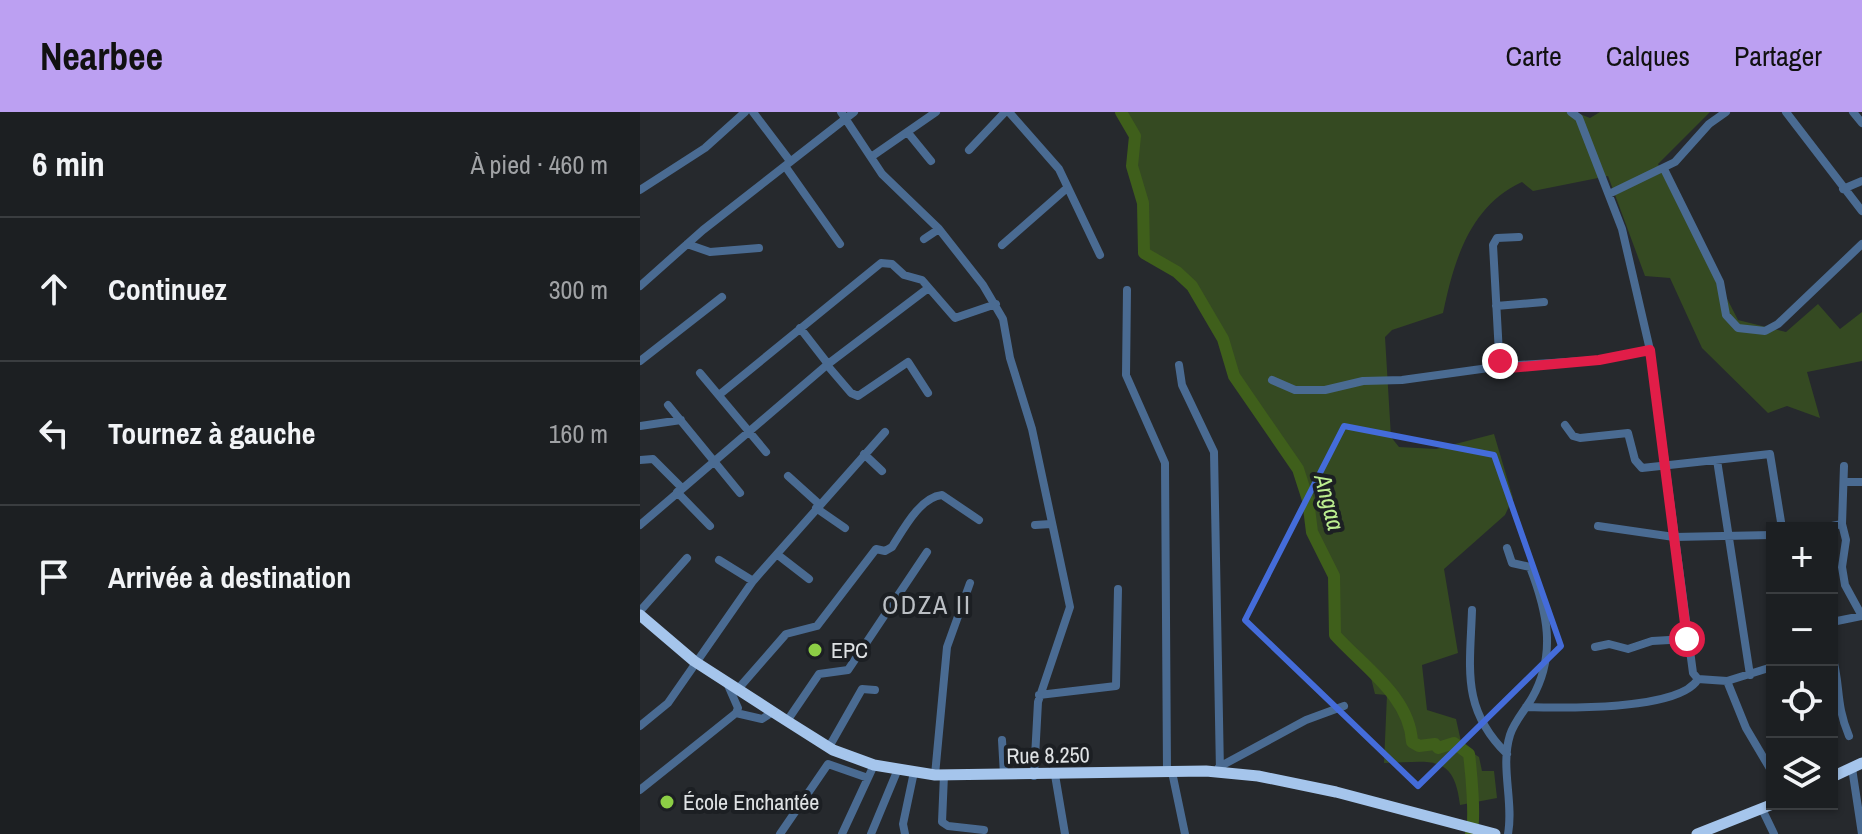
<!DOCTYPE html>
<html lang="fr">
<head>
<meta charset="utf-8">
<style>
  :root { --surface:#1c1f22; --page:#292c2f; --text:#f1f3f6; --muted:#a0a2a5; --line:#3a3d40; --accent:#bca0f2 }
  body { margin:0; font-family:"Archivo Narrow",sans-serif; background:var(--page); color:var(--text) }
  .controls { position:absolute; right:24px; bottom:24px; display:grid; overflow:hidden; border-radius:0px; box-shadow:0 2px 6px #0004 }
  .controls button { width:72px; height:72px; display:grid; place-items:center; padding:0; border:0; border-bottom:2px solid var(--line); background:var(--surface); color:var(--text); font:40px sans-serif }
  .stop { position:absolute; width:24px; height:24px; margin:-18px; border:6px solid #e11d48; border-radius:50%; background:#fff }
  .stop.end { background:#e11d48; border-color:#fff; box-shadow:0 2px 8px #0008 }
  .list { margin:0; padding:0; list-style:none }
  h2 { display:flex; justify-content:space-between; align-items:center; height:104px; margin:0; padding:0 32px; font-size:34px }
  h2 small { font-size:26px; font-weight:400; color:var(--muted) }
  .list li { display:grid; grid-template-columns:52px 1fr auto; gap:24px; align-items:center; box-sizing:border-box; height:144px; padding:0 32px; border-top:2px solid var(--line) }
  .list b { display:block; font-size:30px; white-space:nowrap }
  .list em { font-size:26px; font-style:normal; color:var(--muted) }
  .icon { flex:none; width:44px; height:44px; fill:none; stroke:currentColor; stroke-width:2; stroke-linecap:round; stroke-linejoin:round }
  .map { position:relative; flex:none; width:1222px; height:722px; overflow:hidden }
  header { display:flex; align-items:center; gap:48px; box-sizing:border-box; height:112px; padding:0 40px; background:var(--accent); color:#111 }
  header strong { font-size:38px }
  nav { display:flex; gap:44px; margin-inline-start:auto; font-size:28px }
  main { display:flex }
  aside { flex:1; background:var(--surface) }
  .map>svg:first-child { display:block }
</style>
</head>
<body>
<header>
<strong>Nearbee</strong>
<nav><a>Carte</a><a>Calques</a><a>Partager</a></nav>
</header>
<main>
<aside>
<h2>6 min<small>À pied · 460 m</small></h2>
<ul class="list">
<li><svg class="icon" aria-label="ahead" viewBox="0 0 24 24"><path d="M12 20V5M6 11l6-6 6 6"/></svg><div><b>Continuez</b></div><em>300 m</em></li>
<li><svg class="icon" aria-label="left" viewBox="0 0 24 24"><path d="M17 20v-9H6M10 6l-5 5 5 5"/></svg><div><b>Tournez à gauche</b></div><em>160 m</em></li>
<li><svg class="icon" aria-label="arrive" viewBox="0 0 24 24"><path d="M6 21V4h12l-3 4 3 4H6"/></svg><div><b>Arrivée à destination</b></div></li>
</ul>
</aside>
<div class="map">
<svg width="1222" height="722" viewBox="0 0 1222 722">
  <rect width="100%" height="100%" fill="#26292d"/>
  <path fill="#354a22" d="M 481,0 L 935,0 L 950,6 L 960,0 L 1070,0 L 1018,52 L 1098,208 L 1146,220 L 1178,192 L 1200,217 L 1222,200 L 1222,249 L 1167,260 L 1180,306 L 1147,294 L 1128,301 L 1062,236 L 1030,166 L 1005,164 L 968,64 L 893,79 L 882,70 C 830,94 814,148 803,201 L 752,218 L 745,225 L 751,325 L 759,335 L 796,337 L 854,322 L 873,386 L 865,403 L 804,457 L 818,541 L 782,553 L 787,598 L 816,607 L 822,634 L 839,645 L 842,659 L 854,659 L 857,686 L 820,693 C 814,639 788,651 744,651 L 747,583 L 735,582 L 730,562 L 695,523 L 694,464 L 672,420 L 668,388 L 658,357 L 594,264 L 583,227 L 552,174 L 537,160 L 504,141 L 503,91 L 492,54 L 495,24 Z"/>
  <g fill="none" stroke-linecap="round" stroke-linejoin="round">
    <path stroke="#3f5f1b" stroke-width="12" d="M 481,0 L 495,24 L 492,54 L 503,91 L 504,141 L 537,160 L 552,174 L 583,227 L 594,264 L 658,357 L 668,388 L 672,420 L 694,464 L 695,523 C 724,555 770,585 772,630 L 779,634 L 795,632 L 798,636 L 814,631 L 829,642 C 831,658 836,709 831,722"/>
    <path stroke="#4a6b92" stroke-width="8" d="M 113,0 L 150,49
      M 201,0 L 242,62 L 299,117 L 343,173 L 363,207 L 370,246 L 392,317 L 430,495 L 398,590 L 394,664
      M 369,0 L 419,57 L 460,143
      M 931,0 L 939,6 L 982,117 L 1010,238 L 1053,561 L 1058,567 L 1087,569 L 1106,616 L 1132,660
      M 1146,0 L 1222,99
      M 1213,0 L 1222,11
      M 269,22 L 291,49
      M 329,38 L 365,0
      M 231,45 L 296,0
      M 145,54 L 200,132
      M 1024,57 L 1080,170 L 1086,203 L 1098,216 L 1125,219 L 1138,212 L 1222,132
      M 1203,77 L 1222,69
      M 0,78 L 65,36 L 105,0
      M 969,82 L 1035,50 L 1069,12 L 1086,0
      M 879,125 L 857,126 L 853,133 L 859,242 L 863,254 L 959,248 L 1010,238
      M 284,127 L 299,117
      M 47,132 L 70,140 L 119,136
      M 362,133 L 427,76
      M 0,174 L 63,118 L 214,0
      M 487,178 L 486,263 L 525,351 L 527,660
      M 856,194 L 904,190
      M 160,216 L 188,252
      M 0,249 L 82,185
      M 187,253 L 211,281 L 218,284 L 268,250 L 288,281
      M 539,253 L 542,273 L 574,340 L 580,660
      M 60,261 L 126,340
      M 632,268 L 655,278 L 685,278 L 723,269 L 762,268 L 863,254
      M 79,283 L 241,151 L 252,152 L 264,163 L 282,168 L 315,206 L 356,192
      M 28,293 L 100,381
      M 925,313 L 933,324 L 940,326 L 988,321 L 995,348 L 1002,356 L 1130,342 L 1142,416
      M 0,314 L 41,308
      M 224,342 L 242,359
      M 0,348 L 13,347 L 42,376
      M 1077,348 L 1110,563
      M 1204,354 L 1202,412 L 1206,428 L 1202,455 L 1205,473 L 1222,504
      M 148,364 L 179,392
      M 1204,370 L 1222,370
      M 37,380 L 70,414
      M 176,396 L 205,416
      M 0,413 L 188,252 L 287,177
      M 395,413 L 411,412
      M 958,414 L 1034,425 L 1132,423
      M 1182,416 L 1202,412
      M 867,436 L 872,451 L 890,455 C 907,499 917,542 892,586 C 885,598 874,610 870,623 C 860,655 874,690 868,722
      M 138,443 L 169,467
      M 79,448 L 113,469
      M 832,498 C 830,557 821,597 867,642
      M 0,499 L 47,446
      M 1192,510 L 1222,504
      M 955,535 L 969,532 L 988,537 L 1012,529 L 1047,527
      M 1192,543 C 1201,574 1195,591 1209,624
      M 1087,569 L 1132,555
      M 98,577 L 146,522 L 177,514 L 236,437 L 245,439 L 252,435 C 263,418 280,385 302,383 L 339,408
      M 399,583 L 476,574 L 478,477
      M 886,595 C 921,596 1040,599 1058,567
      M 96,601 L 122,607 L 133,600
      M 147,609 L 179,562 L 208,558 L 287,440
      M 0,614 L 28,591 L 113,469 L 245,320
      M 362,628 L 364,663
      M 189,635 L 222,577 L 235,578
      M 579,655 L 666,608 L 704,594
      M 1212,656 L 1222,722
      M 532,660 L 545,722
      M 295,663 L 307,535 L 330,471
      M 304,663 L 302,710 L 308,714 L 344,718
      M 415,663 L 425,722
      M 0,678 L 96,601 L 98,596 L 87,571
      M 1122,697 L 1134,722
      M 140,722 L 188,652 L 228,666
      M 202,722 L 234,653
      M 231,722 L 258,657
      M 265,722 L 263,712 L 274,660"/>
    <path stroke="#a5c5ec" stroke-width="11" d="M 0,503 L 54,549 L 147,609 L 193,638 L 234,653 L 295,663 L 566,659 L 618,664 L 696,680 L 855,722
      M 1192,665 L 1222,651
      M 1057,722 L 1133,692"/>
  </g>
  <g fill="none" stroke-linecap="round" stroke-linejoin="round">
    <path stroke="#e11d48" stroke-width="10" d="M 860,249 L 869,256 L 959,248 L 1010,238 L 1047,527"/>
  </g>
  <path fill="none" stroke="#446cda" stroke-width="6" stroke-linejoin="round" d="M 704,314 L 854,343 L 921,534 L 778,674 L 605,508 Z"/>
  <g fill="#8cce45" stroke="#1c1f23" stroke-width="3">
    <circle cx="175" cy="538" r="8"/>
    <circle cx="27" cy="690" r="8"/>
  </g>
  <g text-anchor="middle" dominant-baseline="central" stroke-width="8" stroke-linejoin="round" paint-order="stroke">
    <g font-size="22" fill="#dfe2e4" stroke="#1c1f23" text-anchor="start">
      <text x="191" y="538">EPC</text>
      <text x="43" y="690">École Enchantée</text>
    </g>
    <g font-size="22" fill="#dfe2e4" stroke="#1c1f23">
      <text transform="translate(408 643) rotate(-1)">Rue 8.250</text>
    </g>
    <g font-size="24" font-style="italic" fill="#bcee90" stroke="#1c1f23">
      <text transform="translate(690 390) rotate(75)">Angaa</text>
    </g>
    <g font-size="26" letter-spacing="2" fill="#bbbfc4" stroke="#1c1f23">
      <text x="287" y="492">ODZA II</text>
    </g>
  </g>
</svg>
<div class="controls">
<button>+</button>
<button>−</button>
<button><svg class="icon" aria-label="locate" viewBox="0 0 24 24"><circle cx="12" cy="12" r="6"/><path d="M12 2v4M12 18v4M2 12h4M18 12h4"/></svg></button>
<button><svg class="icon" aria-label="layers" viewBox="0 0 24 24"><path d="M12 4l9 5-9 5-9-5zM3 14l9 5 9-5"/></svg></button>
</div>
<div class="stop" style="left:1047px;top:527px"></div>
<div class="stop end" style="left:860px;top:249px"></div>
</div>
</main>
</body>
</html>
